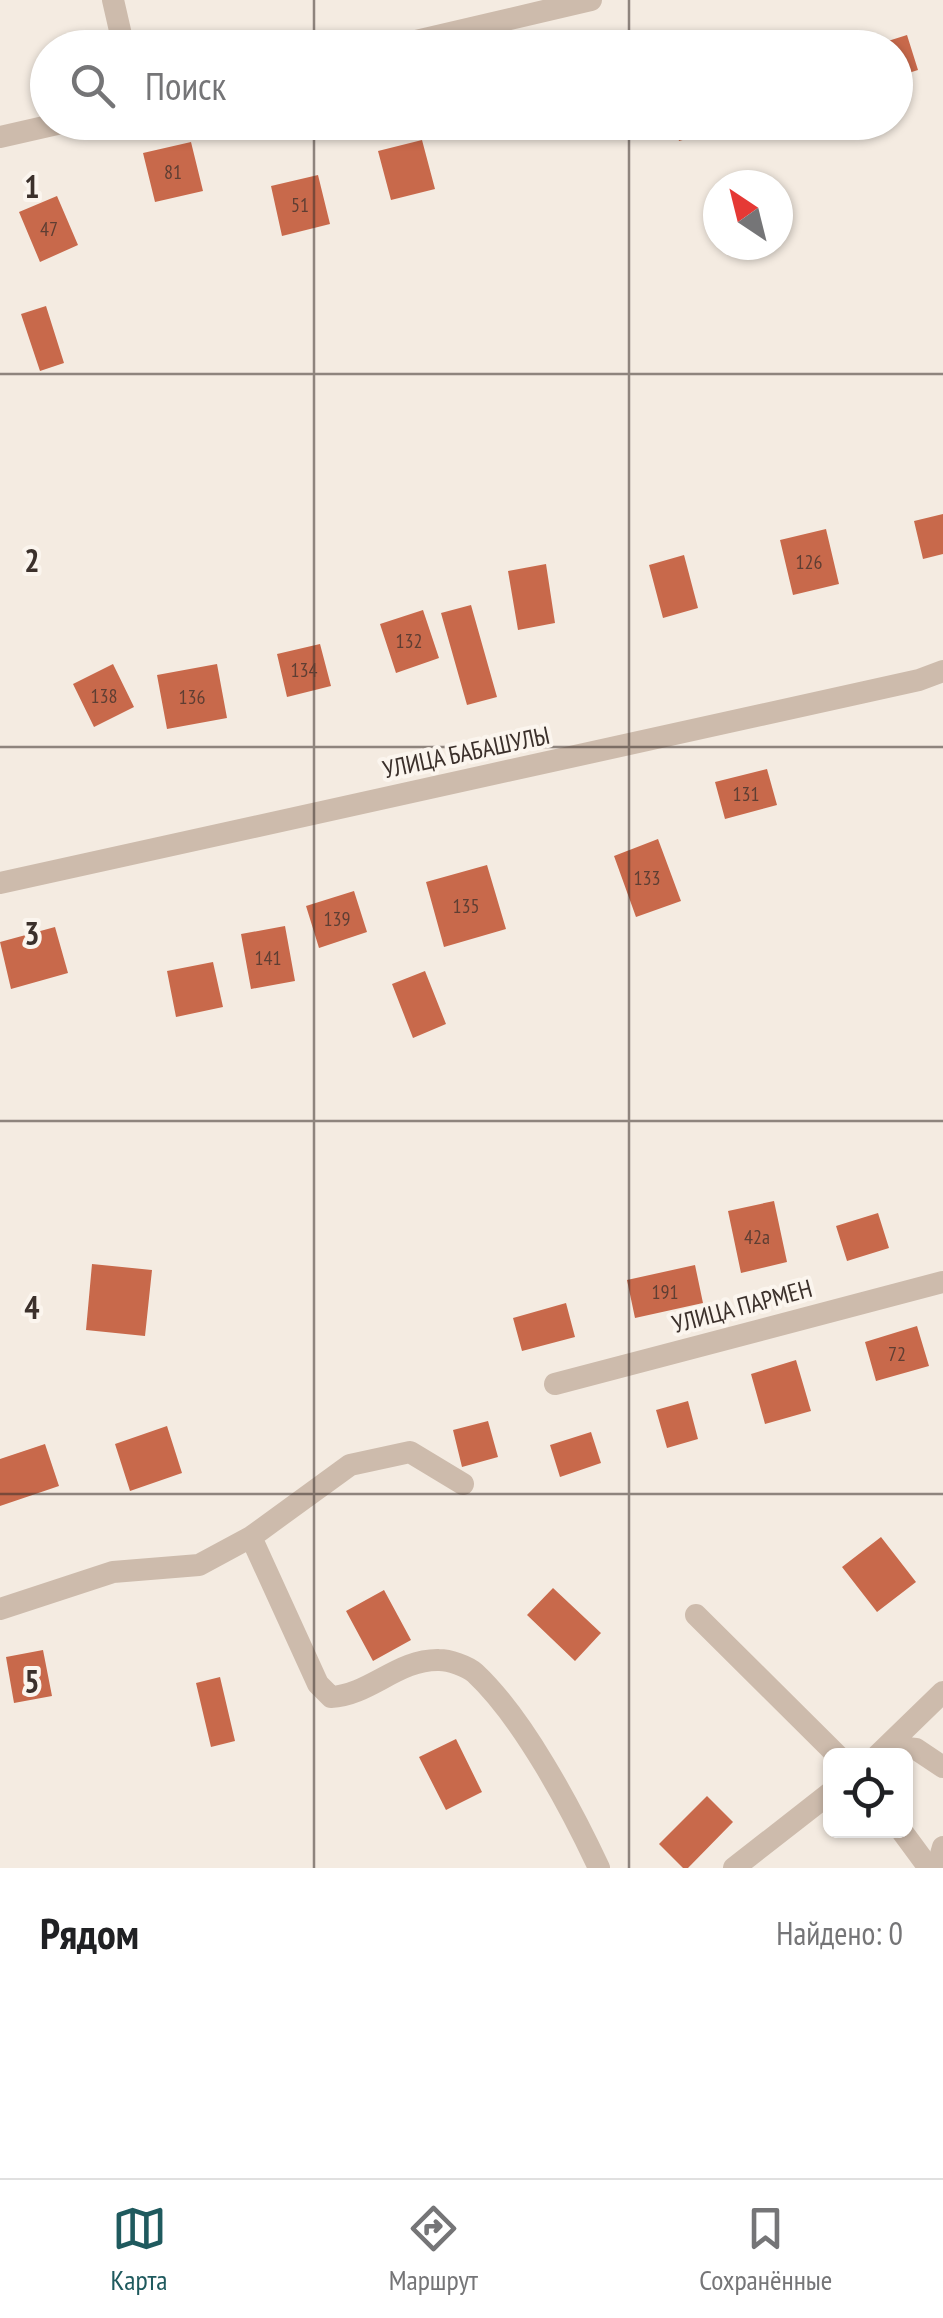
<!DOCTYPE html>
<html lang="ru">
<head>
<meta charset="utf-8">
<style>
  :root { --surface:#fff; --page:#f6f6f6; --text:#202124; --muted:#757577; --line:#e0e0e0; --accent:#1f5a5e }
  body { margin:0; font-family:"PT Sans Narrow",sans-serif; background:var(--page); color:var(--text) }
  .controls { position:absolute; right:30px; bottom:30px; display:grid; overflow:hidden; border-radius:15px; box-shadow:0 2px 8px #0004 }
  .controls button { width:90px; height:90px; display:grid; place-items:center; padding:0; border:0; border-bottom:2px solid var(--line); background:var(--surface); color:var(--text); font:50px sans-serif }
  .compass { position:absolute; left:703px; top:170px; width:90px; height:90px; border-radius:50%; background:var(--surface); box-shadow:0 2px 8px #0004; rotate:325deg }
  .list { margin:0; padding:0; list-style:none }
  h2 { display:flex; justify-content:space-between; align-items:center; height:130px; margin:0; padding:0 40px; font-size:42px }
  h2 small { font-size:32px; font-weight:400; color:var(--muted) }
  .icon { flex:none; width:55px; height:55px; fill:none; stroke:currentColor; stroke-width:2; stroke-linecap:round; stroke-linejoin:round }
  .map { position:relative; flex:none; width:943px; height:1868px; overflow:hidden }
  .search { position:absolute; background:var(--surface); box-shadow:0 2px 8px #0004; left:30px; right:30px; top:30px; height:110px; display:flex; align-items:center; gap:25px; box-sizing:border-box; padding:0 35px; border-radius:55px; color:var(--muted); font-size:38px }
  .sheet { height:310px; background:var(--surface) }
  nav { display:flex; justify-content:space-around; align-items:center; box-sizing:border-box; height:140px; border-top:2px solid var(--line); background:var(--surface); font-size:28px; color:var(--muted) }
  nav a { display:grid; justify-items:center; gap:5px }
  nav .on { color:var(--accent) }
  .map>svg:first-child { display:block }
</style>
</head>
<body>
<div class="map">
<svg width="943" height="1868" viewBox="0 0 943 1868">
  <rect width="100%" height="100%" fill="#f4ebe1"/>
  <path fill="#c8694b" d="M 907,35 L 918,70 L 896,77 L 896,48 L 869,47 Z
    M 674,122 L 732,122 L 733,126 L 679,141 Z
    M 422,140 L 435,189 L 391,200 L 378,151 Z
    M 191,142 L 203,191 L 155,202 L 143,153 Z
    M 318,175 L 330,224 L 282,236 L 271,186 Z
    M 57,196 L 78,245 L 40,262 L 19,212 Z
    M 46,306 L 64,363 L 40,371 L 21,314 Z
    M 943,514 L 943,554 L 923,559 L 914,521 Z
    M 826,529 L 839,584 L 793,595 L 780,540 Z
    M 684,555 L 698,608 L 663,618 L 649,565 Z
    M 546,564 L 555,623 L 518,630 L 508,571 Z
    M 471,605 L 497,697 L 467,705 L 441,613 Z
    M 423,610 L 439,658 L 396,673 L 380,624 Z
    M 320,644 L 331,686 L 287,697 L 277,654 Z
    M 113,664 L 134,707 L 94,727 L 73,684 Z
    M 217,664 L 227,718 L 167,729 L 157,675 Z
    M 767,769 L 777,805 L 725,819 L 715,782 Z
    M 658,839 L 681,901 L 636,917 L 614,856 Z
    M 487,865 L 506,929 L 444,947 L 426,882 Z
    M 354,891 L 367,932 L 319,948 L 306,906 Z
    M 285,926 L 295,981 L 251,989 L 241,934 Z
    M 55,927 L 68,973 L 11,989 L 0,942 Z
    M 213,962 L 223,1007 L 176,1017 L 167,971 Z
    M 425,971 L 446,1024 L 413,1038 L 392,984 Z
    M 774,1201 L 787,1262 L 741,1273 L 728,1211 Z
    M 878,1213 L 889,1248 L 847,1261 L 836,1226 Z
    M 92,1264 L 152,1270 L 145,1336 L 86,1330 Z
    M 695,1265 L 703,1303 L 635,1318 L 627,1280 Z
    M 566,1303 L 575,1337 L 522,1351 L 513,1318 Z
    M 917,1326 L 929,1366 L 876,1381 L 865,1342 Z
    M 796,1360 L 811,1411 L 765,1424 L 751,1374 Z
    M 688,1401 L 698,1439 L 667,1448 L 656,1410 Z
    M 488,1421 L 498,1457 L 462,1467 L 453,1430 Z
    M 167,1426 L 182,1473 L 130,1491 L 115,1444 Z
    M 591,1432 L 601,1463 L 560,1477 L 550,1445 Z
    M 45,1444 L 59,1486 L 0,1506 L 0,1459 Z
    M 881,1537 L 916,1582 L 877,1612 L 842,1567 Z
    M 553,1588 L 601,1633 L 575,1661 L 527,1615 Z
    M 384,1590 L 411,1640 L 373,1661 L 346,1611 Z
    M 43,1650 L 52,1696 L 14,1703 L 6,1657 Z
    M 220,1677 L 235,1741 L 211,1747 L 196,1683 Z
    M 456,1739 L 482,1792 L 446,1810 L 419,1757 Z
    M 707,1796 L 733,1822 L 688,1868 L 683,1868 L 659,1844 Z"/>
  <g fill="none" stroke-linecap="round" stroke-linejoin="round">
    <path stroke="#cdbbac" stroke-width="22" d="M 113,0 L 124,48
      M 386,48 L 591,0
      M 0,137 L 66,122
      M 0,883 L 919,680 L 943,671
      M 555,1384 L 943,1282
      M 251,1537 L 318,1684 L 331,1697 C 370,1695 398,1659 439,1660 C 449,1660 467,1666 475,1673 C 523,1718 571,1808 599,1868
      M 0,1609 L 113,1572 L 199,1565 L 251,1537 L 350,1465 L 410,1452 L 463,1484
      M 696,1615 L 838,1756
      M 888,1746 L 916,1749 L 943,1767
      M 877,1756 L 943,1692
      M 901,1830 L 929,1868
      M 734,1868 L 830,1793
      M 937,1868 L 943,1847"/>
  </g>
  <path fill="none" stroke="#3b302b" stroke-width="2.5" stroke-opacity="0.55" d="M 314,0 L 314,48M 629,0 L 629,48M 314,122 L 314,1868M 629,122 L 629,1868M 0,374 L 943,374M 0,747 L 943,747M 0,1121 L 943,1121M 0,1494 L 943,1494"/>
  <g text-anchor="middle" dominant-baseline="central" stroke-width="8" stroke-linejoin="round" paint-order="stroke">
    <g font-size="20" fill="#5e3e33">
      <text x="173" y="172">81</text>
      <text x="300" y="205">51</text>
      <text x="49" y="229">47</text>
      <text x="809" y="562">126</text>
      <text x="409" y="641">132</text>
      <text x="304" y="670">134</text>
      <text x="104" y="696">138</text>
      <text x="192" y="697">136</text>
      <text x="746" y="794">131</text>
      <text x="647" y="878">133</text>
      <text x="466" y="906">135</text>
      <text x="337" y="919">139</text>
      <text x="268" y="958">141</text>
      <text x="757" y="1237">42а</text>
      <text x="665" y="1292">191</text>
      <text x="897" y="1354">72</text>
    </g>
    <g font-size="25" fill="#3b302b" stroke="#fbf5ee">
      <text transform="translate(466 752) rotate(-12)">УЛИЦА БАБАШУЛЫ</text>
      <text transform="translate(742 1306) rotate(-15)">УЛИЦА ПАРМЕН</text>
    </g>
  </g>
  <g font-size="32" text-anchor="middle" font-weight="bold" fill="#3b302b" stroke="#fbf5ee" stroke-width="8" stroke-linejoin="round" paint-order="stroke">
    <text x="32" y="198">1</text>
    <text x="32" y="572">2</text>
    <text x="32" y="945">3</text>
    <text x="32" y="1319">4</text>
    <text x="32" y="1693">5</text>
  </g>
</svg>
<div class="controls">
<button><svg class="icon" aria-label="locate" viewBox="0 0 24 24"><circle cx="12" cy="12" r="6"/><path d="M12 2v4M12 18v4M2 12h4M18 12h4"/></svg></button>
</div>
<svg class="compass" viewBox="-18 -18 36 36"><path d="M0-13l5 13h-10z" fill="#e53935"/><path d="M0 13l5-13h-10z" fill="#757577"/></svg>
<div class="search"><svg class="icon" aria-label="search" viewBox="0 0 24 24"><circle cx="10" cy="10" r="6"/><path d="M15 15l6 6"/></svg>Поиск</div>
</div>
<section class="sheet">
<h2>Рядом<small>Найдено: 0</small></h2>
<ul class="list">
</ul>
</section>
<nav>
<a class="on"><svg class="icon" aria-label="map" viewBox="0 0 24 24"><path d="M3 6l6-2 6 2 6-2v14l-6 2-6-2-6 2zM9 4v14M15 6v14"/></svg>Карта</a>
<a><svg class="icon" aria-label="directions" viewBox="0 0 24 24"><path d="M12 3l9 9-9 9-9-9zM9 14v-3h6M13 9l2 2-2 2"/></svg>Маршрут</a>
<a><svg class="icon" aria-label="saved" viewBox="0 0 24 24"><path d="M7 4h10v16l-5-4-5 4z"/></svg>Сохранённые</a>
</nav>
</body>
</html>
